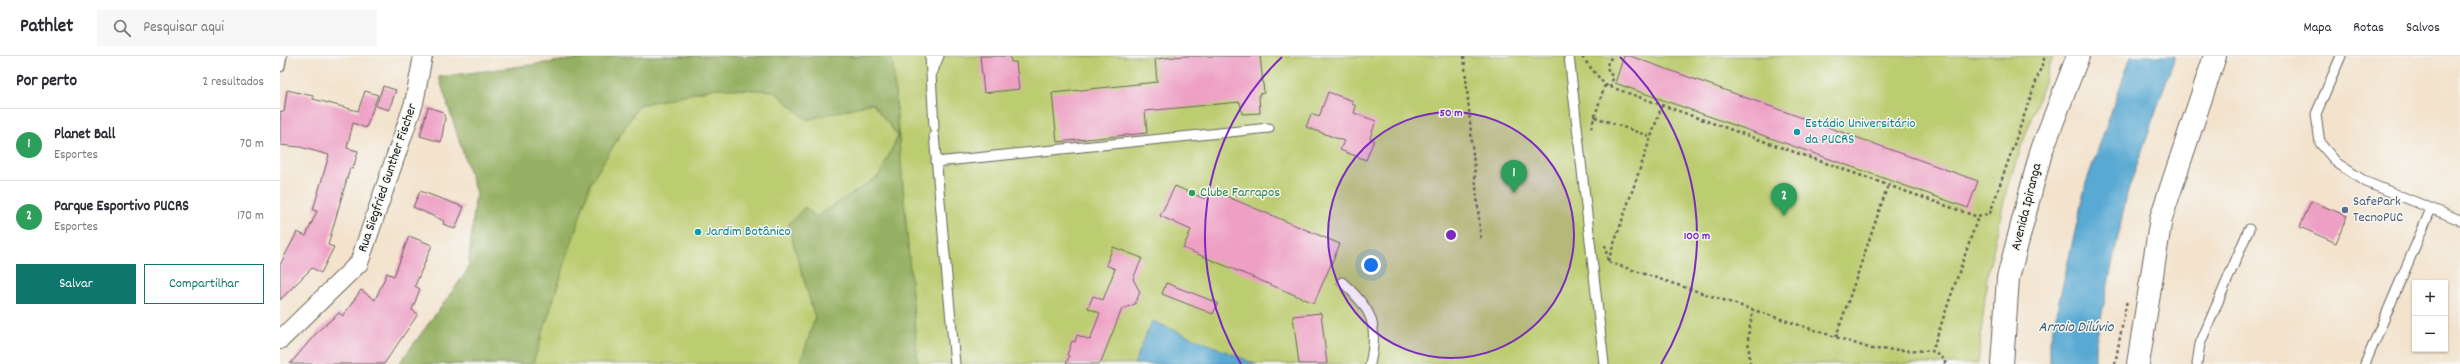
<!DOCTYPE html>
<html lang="pt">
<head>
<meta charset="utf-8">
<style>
  :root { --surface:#fff; --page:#f7f7f7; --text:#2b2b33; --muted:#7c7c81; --line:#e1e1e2; --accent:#0f766e }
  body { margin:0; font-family:Dekko,sans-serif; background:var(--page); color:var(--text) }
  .controls { position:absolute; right:12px; bottom:12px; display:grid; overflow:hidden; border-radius:0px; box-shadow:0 1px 3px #0004 }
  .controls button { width:36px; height:36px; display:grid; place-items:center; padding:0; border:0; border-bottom:1px solid var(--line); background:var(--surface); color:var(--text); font:20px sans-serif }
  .you { position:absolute; left:1091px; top:209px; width:14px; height:14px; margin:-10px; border:3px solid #fff; border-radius:50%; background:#1a73e8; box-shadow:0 0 0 6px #1a73e833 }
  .badge { display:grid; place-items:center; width:26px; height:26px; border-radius:50%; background:var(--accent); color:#fff; font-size:13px; font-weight:700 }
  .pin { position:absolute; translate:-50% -33px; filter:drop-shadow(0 1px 2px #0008) }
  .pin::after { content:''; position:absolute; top:21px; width:14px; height:12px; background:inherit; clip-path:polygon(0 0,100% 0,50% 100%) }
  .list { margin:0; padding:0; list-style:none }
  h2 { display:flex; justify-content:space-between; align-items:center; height:52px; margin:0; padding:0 16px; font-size:17px }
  h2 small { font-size:13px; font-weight:400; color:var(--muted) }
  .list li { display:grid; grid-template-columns:26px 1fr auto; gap:12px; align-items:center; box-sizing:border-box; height:72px; padding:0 16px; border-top:1px solid var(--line) }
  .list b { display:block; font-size:15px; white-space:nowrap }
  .list p { margin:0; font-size:13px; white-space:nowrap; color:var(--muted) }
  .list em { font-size:13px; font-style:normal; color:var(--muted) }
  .actions { display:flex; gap:8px; padding:12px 16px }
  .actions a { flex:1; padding:9px 0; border:1px solid var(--accent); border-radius:0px; text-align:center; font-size:14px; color:var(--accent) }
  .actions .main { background:var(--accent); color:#fff }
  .icon { flex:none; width:22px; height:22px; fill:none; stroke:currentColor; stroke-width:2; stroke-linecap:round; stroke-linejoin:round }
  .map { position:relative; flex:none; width:2180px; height:308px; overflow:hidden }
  header { display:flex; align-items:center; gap:24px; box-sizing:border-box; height:56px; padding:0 20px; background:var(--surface); border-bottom:1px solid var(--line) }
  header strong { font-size:19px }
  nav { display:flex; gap:22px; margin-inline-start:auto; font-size:14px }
  .search { width:280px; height:36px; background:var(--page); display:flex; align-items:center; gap:10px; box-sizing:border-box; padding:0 14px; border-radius:0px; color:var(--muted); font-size:15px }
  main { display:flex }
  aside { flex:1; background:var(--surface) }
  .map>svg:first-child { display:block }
</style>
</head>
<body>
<header>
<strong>Pathlet</strong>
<div class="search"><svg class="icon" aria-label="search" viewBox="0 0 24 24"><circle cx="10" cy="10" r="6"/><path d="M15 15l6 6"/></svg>Pesquisar aqui</div>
<nav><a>Mapa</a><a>Rotas</a><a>Salvos</a></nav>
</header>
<main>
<aside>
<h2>Por perto<small>2 resultados</small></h2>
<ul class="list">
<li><span class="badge" style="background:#2e9e5b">1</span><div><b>Planet Ball</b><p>Esportes</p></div><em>70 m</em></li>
<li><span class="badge" style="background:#2e9e5b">2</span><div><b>Parque Esportivo PUCRS</b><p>Esportes</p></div><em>170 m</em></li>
</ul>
<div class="actions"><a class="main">Salvar</a><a>Compartilhar</a></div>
</aside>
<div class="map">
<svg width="2180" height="308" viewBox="0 0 2180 308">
  <rect width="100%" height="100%" fill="#f6f6f2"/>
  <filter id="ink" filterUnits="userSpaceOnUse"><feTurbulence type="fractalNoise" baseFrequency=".025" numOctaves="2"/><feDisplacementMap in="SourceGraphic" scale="8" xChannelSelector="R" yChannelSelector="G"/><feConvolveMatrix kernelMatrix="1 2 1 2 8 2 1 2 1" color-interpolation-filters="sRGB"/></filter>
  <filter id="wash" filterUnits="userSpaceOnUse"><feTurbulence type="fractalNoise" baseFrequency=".012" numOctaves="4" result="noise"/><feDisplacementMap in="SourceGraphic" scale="16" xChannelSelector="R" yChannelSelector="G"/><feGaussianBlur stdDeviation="0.9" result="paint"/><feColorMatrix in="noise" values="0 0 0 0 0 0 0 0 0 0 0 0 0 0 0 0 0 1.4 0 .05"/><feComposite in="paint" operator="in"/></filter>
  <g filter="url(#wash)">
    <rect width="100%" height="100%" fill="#f3e3cd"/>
    <path fill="#bccc6f" stroke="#6c7446" d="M 320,0 L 1773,0 L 1727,132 L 1707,221 L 1698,308 L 119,308 L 188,214 L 196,137 L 159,21 Z"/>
    <path fill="#95b062" stroke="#58663f" d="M 320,0 L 612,0 L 638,308 L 520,308 L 535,262 L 508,169 L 525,151 L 536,161 L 599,120 L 618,80 L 592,47 L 527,64 L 494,35 L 437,32 L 359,49 L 311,126 L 253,308 L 119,308 L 188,214 L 196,137 L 159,21 Z"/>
    <path fill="#59a9d3" stroke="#3a6278" d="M 1851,0 L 1895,0 L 1847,138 L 1815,290 L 1815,308 L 1770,308 L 1770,285 L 1806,127 Z
      M 872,265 L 976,308 L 854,308 Z"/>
    <g id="blocks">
      <path fill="#ee9fc4" d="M 700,0 L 730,0 L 731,6 L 736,6 L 739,33 L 704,37 Z
        M 904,0 L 980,0 L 984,37 L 979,38 L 980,57 L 962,58 L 960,46 L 865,55 L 867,77 L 777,86 L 772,37 L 877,26 L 875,3 Z
        M 1344,0 L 1350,0 L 1698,125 L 1688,152 L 1335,27 Z
        M 103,30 L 116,34 L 109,54 L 96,50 Z
        M 7,34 L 33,40 L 33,43 L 78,55 L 85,35 L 98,39 L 86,72 L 73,67 L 67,92 L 78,95 L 73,113 L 70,112 L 48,189 L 54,191 L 41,217 L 32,212 L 0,244 L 0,209 L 17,176 L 26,180 L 37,155 L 33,154 L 49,99 L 20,91 L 0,89 L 0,55 L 4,56 Z
        M 1048,36 L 1073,45 L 1072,48 L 1076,50 L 1074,57 L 1096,65 L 1090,82 L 1094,84 L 1086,104 L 1060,94 L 1064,85 L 1026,71 L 1031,58 L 1039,61 Z
        M 148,51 L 163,56 L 165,63 L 161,86 L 140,80 Z
        M 895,130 L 925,143 L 929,133 L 1060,188 L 1034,247 L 903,192 L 911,174 L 880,160 Z
        M 140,135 L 184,151 L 175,173 L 163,168 L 164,165 L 133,151 Z
        M 2031,145 L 2067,160 L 2056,187 L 2020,171 Z
        M 129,180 L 152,189 L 135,230 L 140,233 L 132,254 L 138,258 L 104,308 L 10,308 L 39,274 L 59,257 L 63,260 L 81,234 L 95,244 L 107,217 L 114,220 Z
        M 833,191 L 862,202 L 853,223 L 860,236 L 855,248 L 842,253 L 820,308 L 786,308 L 789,300 L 787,299 L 792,285 L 795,286 L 797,279 L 810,284 L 820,257 L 808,252 L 813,240 L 823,244 L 835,213 L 826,209 Z
        M 886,227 L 938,247 L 933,258 L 882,238 Z
        M 1041,257 L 1047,308 L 1019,308 L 1013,260 Z"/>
    </g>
  </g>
  <g filter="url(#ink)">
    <use href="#blocks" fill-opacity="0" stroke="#67625a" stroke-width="1"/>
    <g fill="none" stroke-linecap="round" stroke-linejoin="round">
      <defs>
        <path id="lane" d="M 650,0 L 654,71
          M 1289,0 L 1324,308
          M 2061,0 L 2036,58 L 2040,87 L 2057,107 L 2086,126 L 2180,164
          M 0,11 L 2,0
          M 652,17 L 659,0
          M 654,79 L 675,308
          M 656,106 L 989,72
          M 1062,226 C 1092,253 1099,268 1090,308
          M 1917,308 L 1920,288 L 1969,173
          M 2085,308 L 2151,153"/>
        <path id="street" d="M 0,284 L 79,207 L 134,47 L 143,0"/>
        <path id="secondary" d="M 1722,308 L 1728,222 L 1761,96 L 1798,0
          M 1858,308 L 1881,162 L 1935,0"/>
      </defs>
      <use href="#lane" stroke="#67625a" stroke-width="11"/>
      <use href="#street" stroke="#67625a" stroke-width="20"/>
      <use href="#secondary" stroke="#67625a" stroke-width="24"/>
      <path stroke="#67625a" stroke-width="2.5" stroke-dasharray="3 3" stroke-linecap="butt" d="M 1184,0 L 1201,185
        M 1302,1 L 1325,29 L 1698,161 L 1710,157 L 1765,0
        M 1330,31 L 1333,22 L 1327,12 L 1328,5 L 1333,0
        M 1315,61 L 1371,81
        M 1311,72 L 1325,29
        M 1325,189 L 1328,206 L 1592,293 L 1652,295
        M 1328,205 L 1382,49
        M 1556,281 L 1608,129
        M 1470,308 L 1468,281 L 1473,253
        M 1665,308 L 1665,304 L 1652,295 L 1698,161
        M 1835,308 L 1847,244"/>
      <use href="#lane" stroke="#fff" stroke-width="9"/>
      <use href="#street" stroke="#fff" stroke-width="18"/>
      <use href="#secondary" stroke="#fff" stroke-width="22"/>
    </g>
  </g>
  <circle cx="1171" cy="179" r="123" fill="#7b2cbf" fill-opacity=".12"/>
  <g fill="none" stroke="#7b2cbf" stroke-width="2">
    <circle cx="1171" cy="179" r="123"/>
    <path d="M961 308A246 246 0 0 1 1002 1M1340 1A246 246 0 0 1 1381 308"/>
  </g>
  <g fill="#0f9aa8" stroke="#f6f6f2" stroke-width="1.5">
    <circle cx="1517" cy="76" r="4"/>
    <circle cx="418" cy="176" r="4"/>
  </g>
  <circle fill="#2e9e5b" stroke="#f6f6f2" stroke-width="1.5" cx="912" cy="137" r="4"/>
  <circle fill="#5c6f8a" stroke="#f6f6f2" stroke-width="1.5" cx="2065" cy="154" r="4"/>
  <g text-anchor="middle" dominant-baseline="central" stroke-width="3" stroke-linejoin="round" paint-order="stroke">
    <g font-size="14" fill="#0d838f" stroke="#f6f6f2" text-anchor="start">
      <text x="1525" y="68">Estádio Universitário<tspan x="1525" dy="16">da PUCRS</tspan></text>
      <text x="426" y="176">Jardim Botânico</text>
    </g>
    <g font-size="14" fill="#1c1c1c" stroke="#f6f6f2">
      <text transform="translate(108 122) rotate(-71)">Rua Siegfried Gunther Fischer</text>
      <text transform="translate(1747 151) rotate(-76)">Avenida Ipiranga</text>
    </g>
    <g font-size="14" fill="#27864d" stroke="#f6f6f2" text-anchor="start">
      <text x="920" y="137">Clube Farrapos</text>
    </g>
    <g font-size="14" fill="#4e5e75" stroke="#f6f6f2" text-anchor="start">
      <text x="2073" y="146">SafePark<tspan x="2073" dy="16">TecnoPUC</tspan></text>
    </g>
    <g font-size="15" font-style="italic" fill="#375b6e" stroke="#f6f6f2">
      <text x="1796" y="272">Arroio Dilúvio</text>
    </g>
  </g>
  <circle cx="1171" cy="179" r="6" fill="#7b2cbf" stroke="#f6f6f2" stroke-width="2"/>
  <g font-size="12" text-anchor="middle" font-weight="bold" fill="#7b2cbf" stroke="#f6f6f2" stroke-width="3" stroke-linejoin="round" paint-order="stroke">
    <text x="1171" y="60">50 m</text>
    <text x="1417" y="183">100 m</text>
  </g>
</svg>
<div class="controls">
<button>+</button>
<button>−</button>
</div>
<div class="you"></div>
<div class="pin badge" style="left:1234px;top:137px;background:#2e9e5b">1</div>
<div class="pin badge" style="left:1504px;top:160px;background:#2e9e5b">2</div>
</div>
</main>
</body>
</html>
